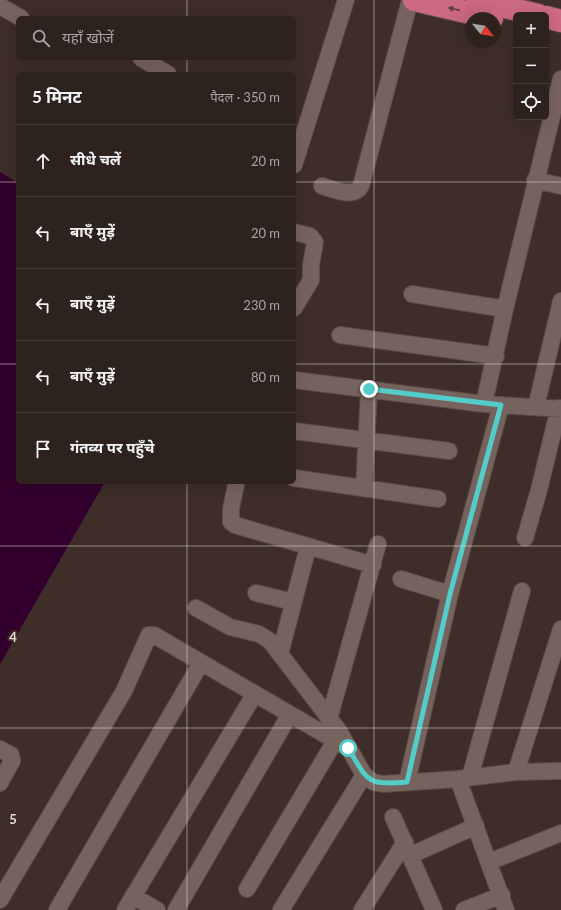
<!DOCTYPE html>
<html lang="hi">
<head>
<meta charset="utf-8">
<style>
  :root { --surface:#2e221e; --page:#3a2f2b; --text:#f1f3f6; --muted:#a7a4a4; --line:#493f3c }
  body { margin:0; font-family:Lato,"Noto Sans Devanagari",sans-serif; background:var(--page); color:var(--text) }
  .controls { position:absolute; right:12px; top:12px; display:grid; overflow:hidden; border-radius:6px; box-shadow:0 4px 16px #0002 }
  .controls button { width:36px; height:36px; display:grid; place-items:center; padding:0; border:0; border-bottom:1px solid var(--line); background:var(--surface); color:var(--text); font:20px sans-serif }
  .compass { position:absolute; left:465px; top:12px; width:36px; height:36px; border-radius:50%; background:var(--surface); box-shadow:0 4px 16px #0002; rotate:120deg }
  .stop { position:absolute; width:12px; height:12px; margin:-9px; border:3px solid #53cdc9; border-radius:50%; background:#fff }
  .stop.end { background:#53cdc9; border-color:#fff; box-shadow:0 1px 4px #0008 }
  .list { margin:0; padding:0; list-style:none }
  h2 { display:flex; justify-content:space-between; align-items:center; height:52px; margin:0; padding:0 16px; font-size:17px }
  h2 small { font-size:13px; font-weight:400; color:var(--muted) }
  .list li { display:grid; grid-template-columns:26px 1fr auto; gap:12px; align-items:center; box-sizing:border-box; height:72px; padding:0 16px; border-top:1px solid var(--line) }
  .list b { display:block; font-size:15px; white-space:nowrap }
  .list em { font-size:13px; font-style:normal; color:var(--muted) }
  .icon { flex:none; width:22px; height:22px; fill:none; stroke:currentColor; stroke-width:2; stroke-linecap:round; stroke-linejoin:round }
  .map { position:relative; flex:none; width:561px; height:910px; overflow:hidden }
  .search { position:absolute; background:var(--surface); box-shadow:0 4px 16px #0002; left:16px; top:16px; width:280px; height:44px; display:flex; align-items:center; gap:10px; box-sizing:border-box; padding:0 14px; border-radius:6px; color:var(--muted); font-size:15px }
  .panel { position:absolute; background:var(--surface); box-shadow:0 4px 16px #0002; left:16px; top:72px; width:280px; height:412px; border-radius:6px }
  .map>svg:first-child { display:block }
</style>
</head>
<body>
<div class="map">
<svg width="561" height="910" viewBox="0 0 561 910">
  <rect width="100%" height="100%" fill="#3e2d28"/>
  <path fill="#33002d" d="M 0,172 L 18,183 L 18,482 L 105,482 L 0,664 Z"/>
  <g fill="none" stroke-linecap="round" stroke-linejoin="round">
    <defs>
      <path id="minor" d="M 0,6 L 21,18
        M 141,58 L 168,74
        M 294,165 L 346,0
        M 535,180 L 561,186
        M 322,186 C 333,189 354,199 361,186 L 410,0
        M 294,232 L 310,236 L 315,242 L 311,265 L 311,280 L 294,308
        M 412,294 L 505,309
        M 340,335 L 496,356
        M 294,380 L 484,404 L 561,409
        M 484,404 L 505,309 L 561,79
        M 536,407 L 561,301
        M 294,431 L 449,451
        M 294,478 L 438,499
        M 236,485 L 231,509 L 231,522 L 235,525 L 373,565
        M 364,488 L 369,389
        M 525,538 L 539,490 L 559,408
        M 401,579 L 450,594
        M 256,593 L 293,602
        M 196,608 L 230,627 L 259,634 L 270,641 L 339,731 L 364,775 L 373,782 L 383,784 L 458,779 L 516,772 L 561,771
        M 280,654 L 308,547
        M 329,719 L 378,544
        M 0,749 L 11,755 L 12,761 L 0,783
        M 516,772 L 561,629
        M 470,777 L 522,591
        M 458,779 L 506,910
        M 407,782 L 450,594 L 501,405
        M 393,817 L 434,910
        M 411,855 L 476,826
        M 489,862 L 561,833
        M 247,889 L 335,741
        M 133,896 L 157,910
        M 0,900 L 124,691 L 149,635 L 154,635 L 348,748
        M 57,910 L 201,663
        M 125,910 L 254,695
        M 176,910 L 290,714
        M 281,910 L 364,775
        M 362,910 L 405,842
        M 464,910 L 502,895"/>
      <path id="highway" d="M 414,0 L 492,18
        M 477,0 L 538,15
        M 546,17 L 561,21"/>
    </defs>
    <use href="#minor" stroke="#5b4c48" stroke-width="18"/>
    <use href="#highway" stroke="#5b4c48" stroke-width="24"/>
    <use href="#minor" stroke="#77635d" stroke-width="16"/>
    <use href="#highway" stroke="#cc6983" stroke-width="22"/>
  </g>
  <defs><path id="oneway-solid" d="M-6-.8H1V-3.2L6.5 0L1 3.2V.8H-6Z"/></defs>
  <use fill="#623c3f" href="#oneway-solid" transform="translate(454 9) rotate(-167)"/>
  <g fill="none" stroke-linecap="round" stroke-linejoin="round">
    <path stroke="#53cdc9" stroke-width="5" d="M 348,748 C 369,782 365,785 407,782 L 450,594 L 501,405 L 369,389"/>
  </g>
  <path fill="none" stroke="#e6dad7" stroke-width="1" stroke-opacity="0.55" d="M 187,0 L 187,18M 374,0 L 374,910M 187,58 L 187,74M 0,182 L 18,182M 294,182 L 561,182M 0,364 L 18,364M 294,364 L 561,364M 187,482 L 187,910M 0,546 L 561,546M 0,728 L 561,728"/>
  <g font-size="13" text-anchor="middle" font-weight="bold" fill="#e6dad7" stroke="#3e2d28" stroke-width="4" stroke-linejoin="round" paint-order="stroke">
    <text x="13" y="642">4</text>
    <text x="13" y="824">5</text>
  </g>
</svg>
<div class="controls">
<button>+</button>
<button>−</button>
<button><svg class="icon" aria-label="locate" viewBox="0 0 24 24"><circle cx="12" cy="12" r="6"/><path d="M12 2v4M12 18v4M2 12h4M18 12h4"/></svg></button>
</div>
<svg class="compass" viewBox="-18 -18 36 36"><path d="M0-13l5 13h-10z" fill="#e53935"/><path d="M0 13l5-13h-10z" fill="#a7a4a4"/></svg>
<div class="stop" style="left:348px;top:748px"></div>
<div class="stop end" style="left:369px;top:389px"></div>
<div class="search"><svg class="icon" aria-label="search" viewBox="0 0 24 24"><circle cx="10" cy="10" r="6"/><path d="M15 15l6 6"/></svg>यहाँ खोजें</div>
<section class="panel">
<h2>5 मिनट<small>पैदल · 350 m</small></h2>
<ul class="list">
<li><svg class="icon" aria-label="ahead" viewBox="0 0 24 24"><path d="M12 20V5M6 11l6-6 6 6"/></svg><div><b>सीधे चलें</b></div><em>20 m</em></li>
<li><svg class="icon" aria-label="left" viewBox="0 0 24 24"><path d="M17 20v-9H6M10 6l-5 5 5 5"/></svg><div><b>बाएँ मुड़ें</b></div><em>20 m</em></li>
<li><svg class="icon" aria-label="left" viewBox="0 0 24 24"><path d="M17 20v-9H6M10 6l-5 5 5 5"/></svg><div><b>बाएँ मुड़ें</b></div><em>230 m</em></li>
<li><svg class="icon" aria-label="left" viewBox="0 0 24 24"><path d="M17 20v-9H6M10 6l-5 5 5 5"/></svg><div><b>बाएँ मुड़ें</b></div><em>80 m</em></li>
<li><svg class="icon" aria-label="arrive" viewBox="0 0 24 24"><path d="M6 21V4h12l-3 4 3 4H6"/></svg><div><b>गंतव्य पर पहुँचे</b></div></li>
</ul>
</section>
</div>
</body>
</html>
